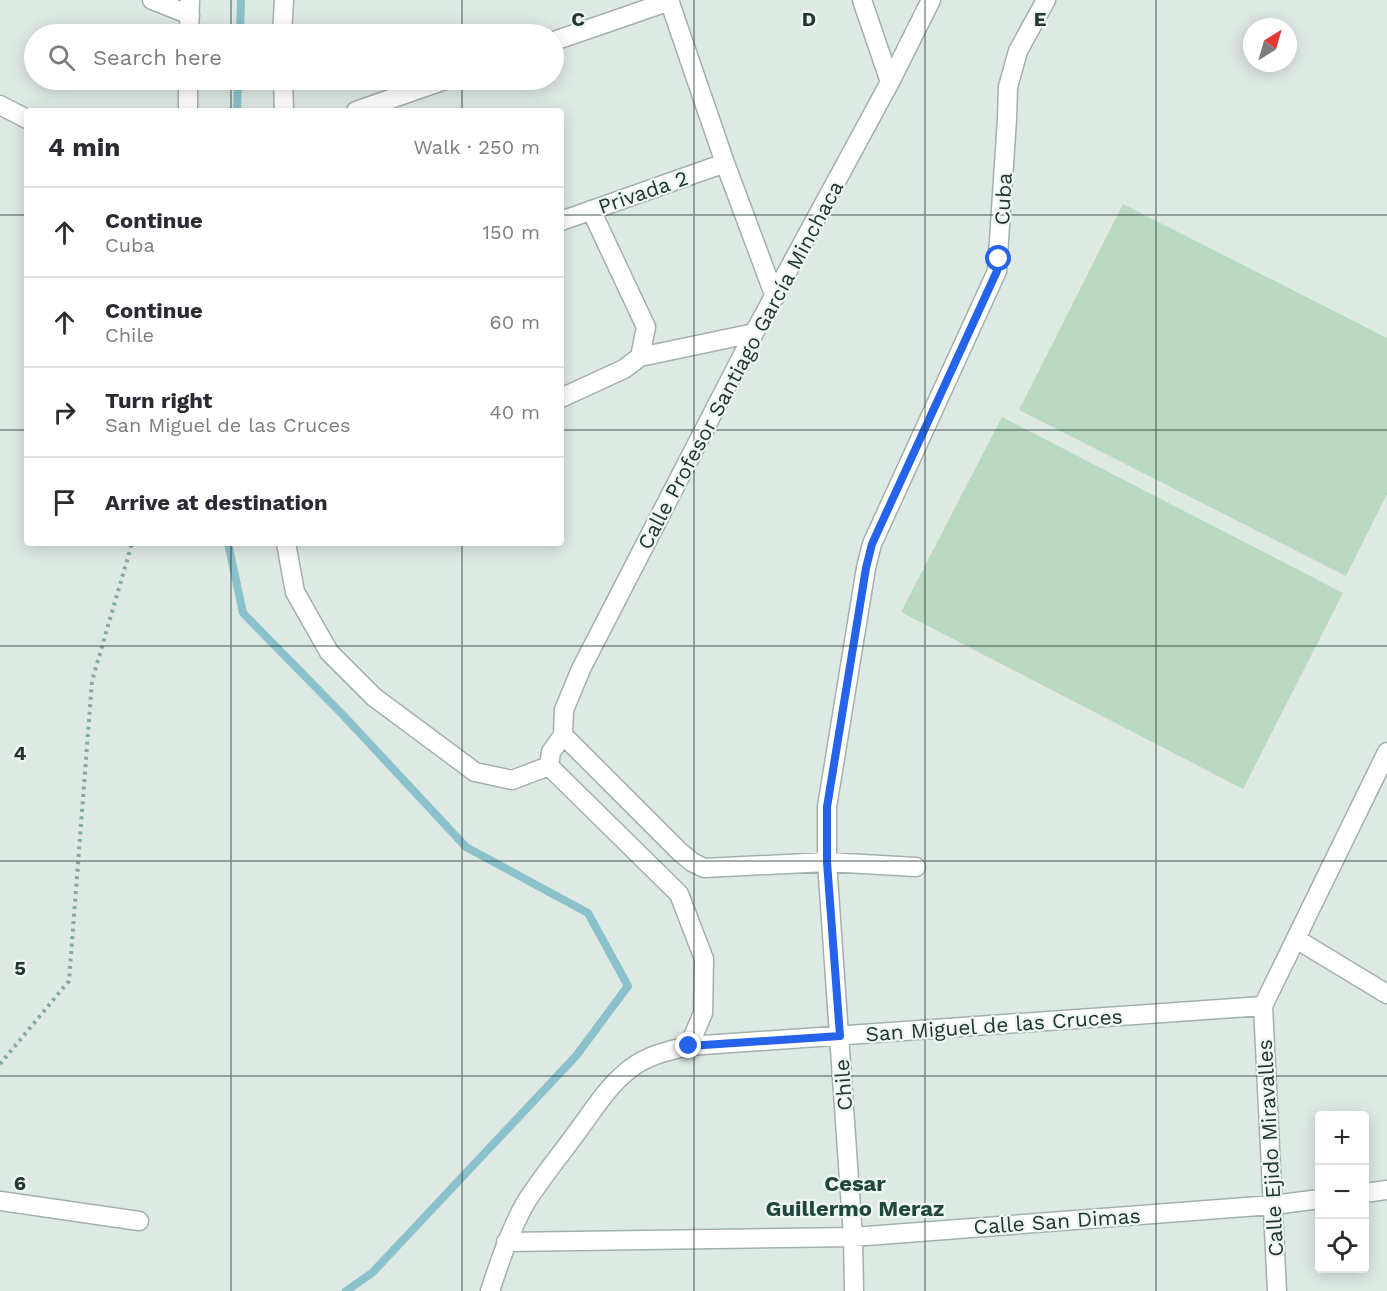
<!DOCTYPE html>
<html lang="en">
<head>
<meta charset="utf-8">
<style>
  :root { --surface:#fff; --page:#f2f2f3; --text:#2b2b33; --muted:#7c7c81; --line:#e1e1e2 }
  body { margin:0; font-family:"Work Sans",sans-serif; background:var(--page); color:var(--text) }
  .controls { position:absolute; right:18px; bottom:18px; display:grid; overflow:hidden; border-radius:6px; box-shadow:0 3px 15px #0003 }
  .controls button { width:54px; height:54px; display:grid; place-items:center; padding:0; border:0; border-bottom:2px solid var(--line); background:var(--surface); color:var(--text); font:30px sans-serif }
  .compass { position:absolute; left:1243px; top:18px; width:54px; height:54px; border-radius:50%; background:var(--surface); box-shadow:0 3px 15px #0003; rotate:37deg }
  .stop { position:absolute; width:18px; height:18px; margin:-14px; border:4px solid #2563eb; border-radius:50%; background:#fff }
  .stop.end { background:#2563eb; border-color:#fff; box-shadow:0 2px 6px #0008 }
  .list { margin:0; padding:0; list-style:none }
  h2 { display:flex; justify-content:space-between; align-items:center; height:78px; margin:0; padding:0 24px; font-size:26px }
  h2 small { font-size:20px; font-weight:400; color:var(--muted) }
  .list li { display:grid; grid-template-columns:39px 1fr auto; gap:18px; align-items:center; box-sizing:border-box; height:90px; padding:0 24px; border-top:2px solid var(--line) }
  .list b { display:block; font-size:22px; white-space:nowrap }
  .list p { margin:0; font-size:20px; white-space:nowrap; color:var(--muted) }
  .list em { font-size:20px; font-style:normal; color:var(--muted) }
  .icon { flex:none; width:33px; height:33px; fill:none; stroke:currentColor; stroke-width:2; stroke-linecap:round; stroke-linejoin:round }
  .map { position:relative; flex:none; width:1387px; height:1291px; overflow:hidden }
  .search { position:absolute; background:var(--surface); box-shadow:0 3px 15px #0003; left:24px; top:24px; width:540px; height:66px; display:flex; align-items:center; gap:15px; box-sizing:border-box; padding:0 21px; border-radius:33px; color:var(--muted); font-size:22px }
  .panel { position:absolute; background:var(--surface); box-shadow:0 3px 15px #0003; left:24px; top:108px; width:540px; height:438px; border-radius:6px }
  .map>svg:first-child { display:block }
</style>
</head>
<body>
<div class="map">
<svg width="1387" height="1291" viewBox="0 0 1387 1291">
  <rect width="100%" height="100%" fill="#dfe9e4"/>
  <path fill="#b9d9c1" d="M 1123,204 L 1387,338 L 1387,494 L 1346,576 L 1019,410 Z
    M 1002,417 L 1343,593 L 1243,789 L 901,612 Z"/>
  <g fill="none" stroke-linecap="round" stroke-linejoin="round">
    <path stroke="#8ac1ca" stroke-width="8" d="M 240,34 L 241,0
      M 237,111 L 238,80
      M 228,543 L 243,613 L 342,714 L 466,847 L 588,913 L 628,986 L 576,1056 L 372,1273 L 346,1291"/>
    <defs>
      <path id="minor" d="M 152,0 L 190,15
        M 669,0 L 725,163 L 775,297
        M 862,0 L 890,82
        M 189,34 L 190,0
        M 282,34 L 284,0
        M 554,41 L 670,1
        M 283,80 L 284,111
        M 0,105 L 27,119
        M 188,111 L 188,80
        M 356,111 L 445,80
        M 591,210 L 646,327 L 640,357
        M 561,221 L 725,163
        M 561,398 L 624,369 L 640,357 L 754,333
        M 286,543 L 295,592 L 329,652 L 374,697 L 475,772 L 512,780 L 549,766
        M 563,735 L 564,710 L 581,669 L 754,333 L 890,82 L 931,0
        M 563,735 L 680,852 L 692,862 L 704,868 L 827,862 L 916,867
        M 549,766 L 679,894 L 704,959 L 703,1013 L 689,1046
        M 549,766 L 551,752 L 563,735
        M 1296,939 L 1387,994
        M 1263,1006 L 1277,1291
        M 1263,1006 L 1387,752
        M 1364,1193 L 1387,1190
        M 0,1201 L 139,1221
        M 506,1242 L 853,1237 L 1273,1205 L 1320,1199
        M 490,1291 C 500,1261 510,1230 526,1202 C 542,1177 562,1153 580,1128 C 597,1105 612,1080 637,1064 C 653,1054 671,1050 689,1046 L 1263,1006
        M 854,1291 L 853,1237 L 827,862 L 827,807 L 866,568 L 872,544 L 997,271 L 1007,119 L 1008,87 L 1018,51 L 1046,0"/>
    </defs>
    <use href="#minor" stroke="#a2b0ab" stroke-width="21"/>
    <path stroke="#82aa9d" stroke-width="4" stroke-dasharray="3 4.5" stroke-linecap="butt" d="M 0,1064 L 69,981 L 92,681 L 132,543"/>
    <use href="#minor" stroke="#fff" stroke-width="18"/>
  </g>
  <g fill="none" stroke-linecap="round" stroke-linejoin="round">
    <path stroke="#2563eb" stroke-width="8" d="M 689,1046 L 840,1036 L 827,862 L 827,807 L 866,568 L 872,544 L 997,271 L 999,259"/>
  </g>
  <path fill="none" stroke="#213731" stroke-width="1.5" stroke-opacity="0.55" d="M 231,0 L 231,34M 462,0 L 462,34M 694,0 L 694,1291M 925,0 L 925,1291M 1156,0 L 1156,1291M 231,80 L 231,111M 462,80 L 462,111M 0,215 L 27,215M 561,215 L 1387,215M 0,430 L 27,430M 561,430 L 1387,430M 231,543 L 231,1291M 462,543 L 462,1291M 0,646 L 1387,646M 0,861 L 1387,861M 0,1076 L 1387,1076"/>
  <g text-anchor="middle" dominant-baseline="central" stroke-width="4.5" stroke-linejoin="round" paint-order="stroke">
    <g font-size="21" fill="#213731" stroke="#eff6f2">
      <text transform="translate(643 192) rotate(-19)">Privada 2</text>
      <text transform="translate(1003 199) rotate(-87)">Cuba</text>
      <text transform="translate(740 365) rotate(-62)">Calle Profesor Santiago García Minchaca</text>
      <text transform="translate(994 1025) rotate(-4)">San Miguel de las Cruces</text>
      <text transform="translate(843 1085) rotate(-94)">Chile</text>
      <text transform="translate(1270 1148) rotate(-93)">Calle Ejido Miravalles</text>
      <text transform="translate(1057 1221) rotate(-4)">Calle San Dimas</text>
    </g>
    <g font-size="22" font-weight="bold" fill="#1f473d" stroke="#eff6f2">
      <text x="855" y="1183">Cesar<tspan x="855" dy="25">Guillermo Meraz</tspan></text>
    </g>
  </g>
  <g font-size="20" text-anchor="middle" font-weight="bold" fill="#213731" stroke="#eff6f2" stroke-width="4.5" stroke-linejoin="round" paint-order="stroke">
    <text x="578" y="26">C</text>
    <text x="809" y="26">D</text>
    <text x="1040" y="26">E</text>
    <text x="20" y="760">4</text>
    <text x="20" y="975">5</text>
    <text x="20" y="1190">6</text>
  </g>
</svg>
<div class="controls">
<button>+</button>
<button>−</button>
<button><svg class="icon" aria-label="locate" viewBox="0 0 24 24"><circle cx="12" cy="12" r="6"/><path d="M12 2v4M12 18v4M2 12h4M18 12h4"/></svg></button>
</div>
<svg class="compass" viewBox="-18 -18 36 36"><path d="M0-13l5 13h-10z" fill="#e53935"/><path d="M0 13l5-13h-10z" fill="#7c7c81"/></svg>
<div class="stop" style="left:999px;top:259px"></div>
<div class="stop end" style="left:689px;top:1046px"></div>
<div class="search"><svg class="icon" aria-label="search" viewBox="0 0 24 24"><circle cx="10" cy="10" r="6"/><path d="M15 15l6 6"/></svg>Search here</div>
<section class="panel">
<h2>4 min<small>Walk · 250 m</small></h2>
<ul class="list">
<li><svg class="icon" aria-label="ahead" viewBox="0 0 24 24"><path d="M12 20V5M6 11l6-6 6 6"/></svg><div><b>Continue</b><p>Cuba</p></div><em>150 m</em></li>
<li><svg class="icon" aria-label="ahead" viewBox="0 0 24 24"><path d="M12 20V5M6 11l6-6 6 6"/></svg><div><b>Continue</b><p>Chile</p></div><em>60 m</em></li>
<li><svg class="icon" aria-label="right" viewBox="0 0 24 24"><path d="M7 20v-9h11M14 6l5 5-5 5"/></svg><div><b>Turn right</b><p>San Miguel de las Cruces</p></div><em>40 m</em></li>
<li><svg class="icon" aria-label="arrive" viewBox="0 0 24 24"><path d="M6 21V4h12l-3 4 3 4H6"/></svg><div><b>Arrive at destination</b></div></li>
</ul>
</section>
</div>
</body>
</html>
